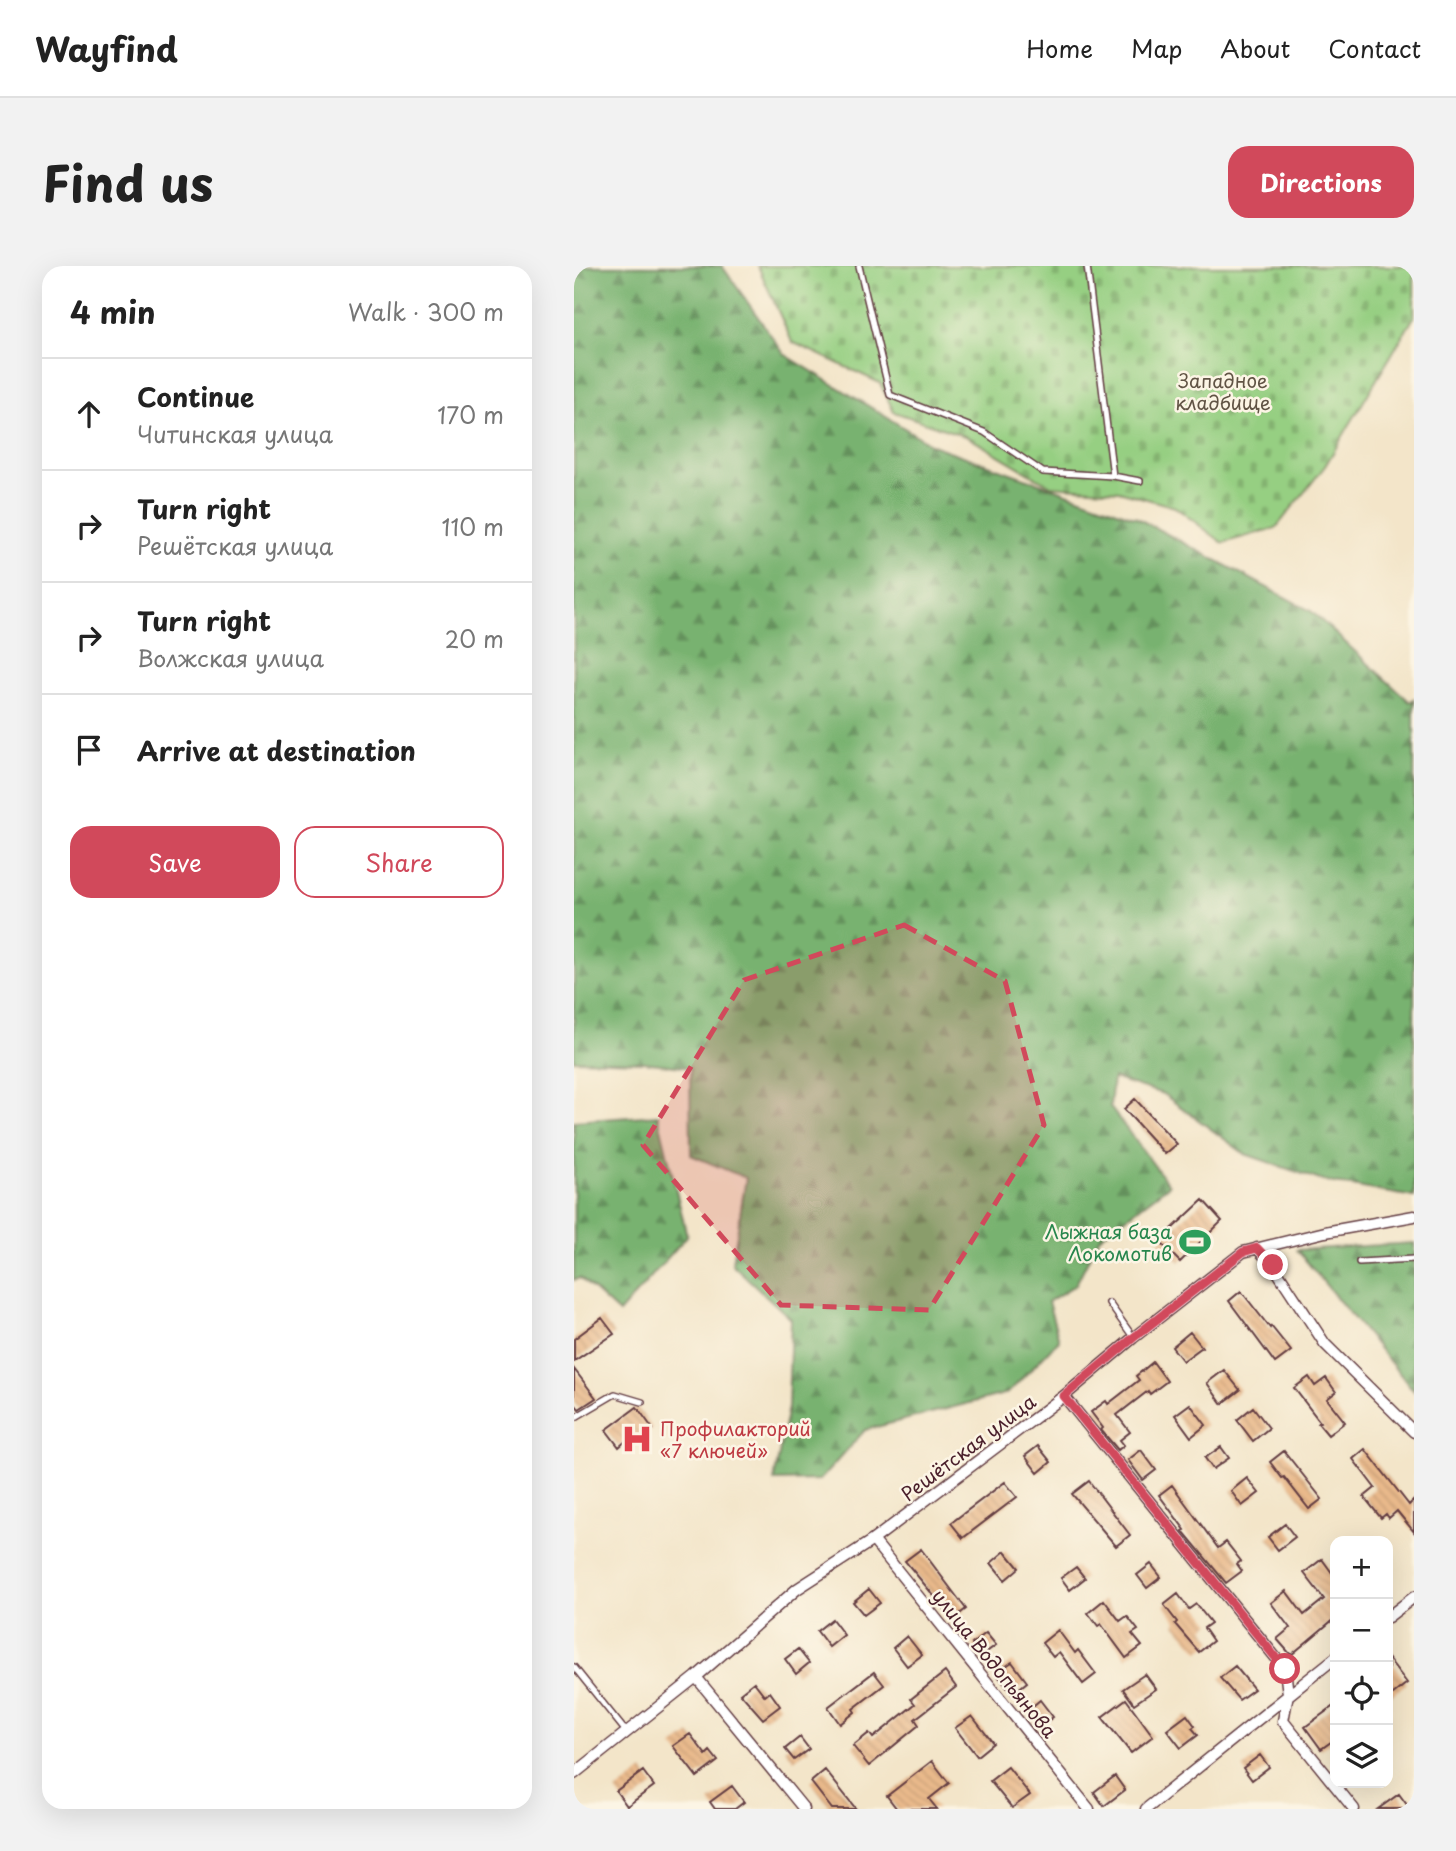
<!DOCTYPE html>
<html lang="en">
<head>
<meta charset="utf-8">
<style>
  :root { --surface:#fff; --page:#f2f2f2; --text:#222; --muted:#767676; --line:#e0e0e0; --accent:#d1495b }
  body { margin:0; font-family:"Playpen Sans",sans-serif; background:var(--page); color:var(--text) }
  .controls { position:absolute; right:21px; bottom:21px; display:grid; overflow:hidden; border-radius:14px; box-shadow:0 7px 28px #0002 }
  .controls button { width:63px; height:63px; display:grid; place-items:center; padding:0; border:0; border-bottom:2px solid var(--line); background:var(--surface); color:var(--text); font:35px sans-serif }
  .stop { position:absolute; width:21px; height:21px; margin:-16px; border:5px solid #d1495b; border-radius:50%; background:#fff }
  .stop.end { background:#d1495b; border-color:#fff; box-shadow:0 2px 7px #0008 }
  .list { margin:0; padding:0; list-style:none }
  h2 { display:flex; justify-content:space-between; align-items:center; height:91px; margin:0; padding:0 28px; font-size:30px }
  h2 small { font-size:23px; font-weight:400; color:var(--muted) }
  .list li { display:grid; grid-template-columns:46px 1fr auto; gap:21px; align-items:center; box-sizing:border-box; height:112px; padding:0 28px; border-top:2px solid var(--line) }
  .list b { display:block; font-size:26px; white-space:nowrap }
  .list p { margin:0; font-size:23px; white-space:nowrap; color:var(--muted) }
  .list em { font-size:23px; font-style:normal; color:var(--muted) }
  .actions { display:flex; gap:14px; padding:21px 28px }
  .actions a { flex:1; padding:16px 0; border:2px solid var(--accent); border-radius:21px; text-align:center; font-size:24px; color:var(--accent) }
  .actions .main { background:var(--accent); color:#fff }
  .icon { flex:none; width:38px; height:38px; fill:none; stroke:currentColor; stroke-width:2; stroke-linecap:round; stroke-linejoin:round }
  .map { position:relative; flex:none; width:840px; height:1543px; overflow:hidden; border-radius:21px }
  header { display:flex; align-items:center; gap:42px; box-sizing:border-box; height:98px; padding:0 35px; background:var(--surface); border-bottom:2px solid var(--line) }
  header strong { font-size:33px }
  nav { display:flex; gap:38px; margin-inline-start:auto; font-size:24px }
  .intro { display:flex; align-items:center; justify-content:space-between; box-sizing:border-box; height:168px; padding:0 42px }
  h1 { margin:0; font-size:49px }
  .button { padding:18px 32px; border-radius:21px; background:var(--accent); color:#fff; font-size:24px; font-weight:700 }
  main { display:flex; gap:42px; padding:0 42px }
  aside { flex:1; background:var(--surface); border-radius:21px; box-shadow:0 7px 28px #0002 }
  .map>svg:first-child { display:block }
</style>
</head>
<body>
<header>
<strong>Wayfind</strong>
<nav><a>Home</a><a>Map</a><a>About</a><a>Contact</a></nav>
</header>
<div class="intro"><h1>Find us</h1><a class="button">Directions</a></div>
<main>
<aside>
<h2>4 min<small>Walk · 300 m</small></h2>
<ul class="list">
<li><svg class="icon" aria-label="ahead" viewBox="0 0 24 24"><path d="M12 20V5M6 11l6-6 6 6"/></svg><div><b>Continue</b><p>Читинская улица</p></div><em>170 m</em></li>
<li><svg class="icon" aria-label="right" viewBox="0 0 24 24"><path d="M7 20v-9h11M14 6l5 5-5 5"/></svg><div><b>Turn right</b><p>Решётская улица</p></div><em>110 m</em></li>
<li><svg class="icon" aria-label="right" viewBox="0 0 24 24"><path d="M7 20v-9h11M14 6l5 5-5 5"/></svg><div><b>Turn right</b><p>Волжская улица</p></div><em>20 m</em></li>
<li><svg class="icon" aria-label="arrive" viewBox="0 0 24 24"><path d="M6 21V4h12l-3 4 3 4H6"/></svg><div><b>Arrive at destination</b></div></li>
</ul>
<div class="actions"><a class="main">Save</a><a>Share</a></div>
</aside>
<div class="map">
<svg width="840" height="1543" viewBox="0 0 840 1543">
  <defs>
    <pattern id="forest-firs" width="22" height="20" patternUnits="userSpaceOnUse" patternTransform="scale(1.75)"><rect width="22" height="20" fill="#78b270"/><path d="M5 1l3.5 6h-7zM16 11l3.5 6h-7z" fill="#64905c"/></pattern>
    <pattern id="cemetery-stones" width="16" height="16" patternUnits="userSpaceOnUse" patternTransform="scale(1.75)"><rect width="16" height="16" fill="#96cf82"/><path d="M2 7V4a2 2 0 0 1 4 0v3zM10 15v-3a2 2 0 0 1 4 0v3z" fill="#83b170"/></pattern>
    <pattern id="building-back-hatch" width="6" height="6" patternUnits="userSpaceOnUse" patternTransform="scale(1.75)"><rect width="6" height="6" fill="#e9b98b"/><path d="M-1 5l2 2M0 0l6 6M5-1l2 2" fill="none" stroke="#c99f78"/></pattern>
  </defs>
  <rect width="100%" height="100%" fill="#fcf5e5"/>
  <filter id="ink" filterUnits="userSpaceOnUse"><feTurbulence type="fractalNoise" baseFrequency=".0143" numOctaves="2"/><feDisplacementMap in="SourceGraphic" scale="14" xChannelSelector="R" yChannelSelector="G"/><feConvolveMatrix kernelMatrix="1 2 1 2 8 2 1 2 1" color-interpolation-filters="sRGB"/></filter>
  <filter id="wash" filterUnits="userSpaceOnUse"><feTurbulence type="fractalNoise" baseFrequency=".00686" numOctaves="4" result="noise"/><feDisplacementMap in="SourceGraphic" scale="28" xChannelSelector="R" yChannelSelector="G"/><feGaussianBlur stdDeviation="1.57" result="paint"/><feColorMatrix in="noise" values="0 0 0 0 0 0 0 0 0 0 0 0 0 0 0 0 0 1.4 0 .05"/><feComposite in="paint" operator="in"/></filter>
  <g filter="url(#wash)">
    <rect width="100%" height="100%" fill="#f3e5c9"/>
    <path fill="url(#forest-firs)" stroke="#61684e" stroke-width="2" d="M 0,0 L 148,0 L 210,88 L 358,179 L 563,252 L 737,345 L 836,436 L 840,433 L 840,931 L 749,915 L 671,888 L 589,828 L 539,812 L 536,841 L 595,919 L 525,972 L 502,1018 L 474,1036 L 485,1074 L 434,1127 L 291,1164 L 246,1214 L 200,1215 L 214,1141 L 217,1053 L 158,998 L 172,912 L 117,889 L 116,802 L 70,796 L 0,794 Z
      M 84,849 L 113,970 L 45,1047 L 6,1012 L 0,1014 L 0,855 Z
      M 840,977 L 840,1125 L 723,984 Z"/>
    <path fill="url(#cemetery-stones)" stroke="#707756" stroke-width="2" d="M 184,0 L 840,0 L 840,51 L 751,200 L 702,262 L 649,277 L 601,241 L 545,225 L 477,220 L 394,171 L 320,146 L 306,117 L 218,76 Z"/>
    <g id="blocks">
      <path fill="url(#building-back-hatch)" d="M 561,833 L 603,878 L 591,888 L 550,843 Z
        M 629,934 L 648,955 L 606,996 L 585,975 Z
        M 667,1025 L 696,1062 L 697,1060 L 717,1085 L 701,1097 L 655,1035 Z
        M 28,1052 L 40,1068 L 0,1095 L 0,1073 Z
        M 616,1066 L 628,1081 L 609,1095 L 598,1081 Z
        M 579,1096 L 593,1115 L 576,1128 L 574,1125 L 543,1149 L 556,1166 L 546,1174 L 550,1179 L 544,1184 L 527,1164 L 529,1162 L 517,1146 L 532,1135 L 534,1138 L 565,1114 L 562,1110 Z
        M 0,1103 L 22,1132 L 5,1143 L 0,1137 Z
        M 650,1104 L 666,1124 L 648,1138 L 633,1117 Z
        M 735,1111 L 741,1120 L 752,1112 L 762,1126 L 753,1133 L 771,1156 L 754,1169 L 744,1157 L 746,1156 L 720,1122 Z
        M 616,1138 L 632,1159 L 617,1171 L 601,1149 Z
        M 63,1141 L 79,1163 L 58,1180 L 53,1174 L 45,1181 L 32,1164 Z
        M 679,1141 L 695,1162 L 679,1175 L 663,1154 Z
        M 464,1180 L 477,1196 L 464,1207 L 451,1190 Z
        M 647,1181 L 655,1192 L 639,1203 L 631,1192 Z
        M 791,1183 L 835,1239 L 840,1234 L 840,1266 L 823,1245 L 815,1252 L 812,1248 L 807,1252 L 790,1231 L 801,1222 L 779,1193 Z
        M 567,1184 L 582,1204 L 569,1214 L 554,1194 Z
        M 710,1185 L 748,1233 L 735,1243 L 710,1211 L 708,1212 L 696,1196 Z
        M 673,1212 L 685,1227 L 668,1240 L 657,1225 Z
        M 515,1215 L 556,1269 L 542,1280 L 498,1228 Z
        M 431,1216 L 443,1231 L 389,1272 L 377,1257 Z
        M 598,1219 L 644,1282 L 652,1276 L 667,1295 L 663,1298 L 668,1305 L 652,1317 L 609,1265 L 611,1264 L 585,1229 Z
        M 711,1258 L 721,1271 L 704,1284 L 694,1271 Z
        M 347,1283 L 392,1343 L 379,1353 L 331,1295 Z
        M 431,1285 L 445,1302 L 431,1314 L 417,1297 Z
        M 748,1293 L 761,1311 L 761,1352 L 717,1389 L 703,1373 L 716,1362 L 697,1337 L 712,1325 L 730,1349 L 750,1333 L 730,1307 Z
        M 577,1298 L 587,1311 L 573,1322 L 563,1309 Z
        M 502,1301 L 511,1312 L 496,1324 L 487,1312 Z
        M 295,1323 L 306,1337 L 290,1349 L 279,1336 Z
        M 604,1328 L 615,1343 L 622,1338 L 637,1357 L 630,1362 L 639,1375 L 625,1386 L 601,1358 L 603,1356 L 590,1339 Z
        M 530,1334 L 546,1355 L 553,1350 L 564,1364 L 558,1368 L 568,1380 L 552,1392 L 527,1358 L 524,1360 L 514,1347 Z
        M 258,1353 L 270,1369 L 255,1381 L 243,1365 Z
        M 484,1364 L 501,1387 L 504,1384 L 522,1408 L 509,1418 L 485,1386 L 479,1391 L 468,1377 Z
        M 412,1367 L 422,1379 L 407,1390 L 398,1378 Z
        M 333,1370 L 348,1389 L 333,1400 L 319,1382 Z
        M 224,1383 L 235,1397 L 222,1408 L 211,1393 Z
        M 814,1392 L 833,1417 L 814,1432 Z
        M 438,1396 L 453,1416 L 438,1428 L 422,1407 Z
        M 661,1400 L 680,1423 L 665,1434 L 646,1412 Z
        M 300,1406 L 310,1419 L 279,1443 L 281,1446 L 266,1458 L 254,1441 Z
        M 371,1406 L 382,1421 L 341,1453 L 345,1459 L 295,1500 L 279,1480 L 295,1467 L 299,1472 L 341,1438 L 337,1433 Z
        M 571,1408 L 582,1423 L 560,1438 L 549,1423 Z
        M 180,1416 L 191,1430 L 196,1426 L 206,1440 L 189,1453 L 166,1427 Z
        M 552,1433 L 579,1470 L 557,1487 L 528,1451 Z
        M 466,1434 L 479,1451 L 465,1461 L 453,1445 Z
        M 761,1439 L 761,1473 L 747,1483 L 731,1461 Z
        M 613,1449 L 621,1460 L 618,1462 L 624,1469 L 607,1482 L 593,1464 Z
        M 398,1450 L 419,1477 L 403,1490 L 381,1462 Z
        M 116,1468 L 132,1489 L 136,1485 L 144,1495 L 123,1511 L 99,1480 Z
        M 226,1471 L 235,1483 L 220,1494 L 211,1483 Z
        M 686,1489 L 695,1501 L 678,1514 L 669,1502 Z
        M 358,1495 L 375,1517 L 355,1533 L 363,1543 L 323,1543 L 313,1530 Z
        M 434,1501 L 456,1529 L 438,1542 L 416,1515 Z
        M 251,1504 L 282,1543 L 258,1543 L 237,1516 Z
        M 69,1505 L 80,1520 L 53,1540 L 42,1525 Z
        M 541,1510 L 551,1524 L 530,1540 L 520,1526 Z
        M 158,1520 L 170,1536 L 161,1543 L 141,1543 L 136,1536 Z
        M 825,1528 L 836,1543 L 804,1543 Z"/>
    </g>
  </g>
  <g filter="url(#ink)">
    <use href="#blocks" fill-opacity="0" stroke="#633d43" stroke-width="2"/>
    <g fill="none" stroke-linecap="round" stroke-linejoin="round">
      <defs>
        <path id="lane" d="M 285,0 L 316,129 L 410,166 L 469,206 L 539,210 L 566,215
          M 513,0 L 539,210
          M 785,996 L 840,993
          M 535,1037 L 559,1071
          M 0,1152 L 41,1128 L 68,1136
          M 0,1401 L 53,1467"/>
        <path id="street" d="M 683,982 L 699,999 L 751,1078 L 840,1166
          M 490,1130 L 711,1403 L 714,1428 L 709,1455 L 780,1543
          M 299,1274 L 515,1543
          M 814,1351 L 840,1331
          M 122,1411 L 230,1543
          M 0,1508 L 122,1411 L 223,1323 L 299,1274 L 490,1130 L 559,1072 L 669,986 L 751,966 L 840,950
          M 572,1543 L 761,1392"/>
      </defs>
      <use href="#lane" stroke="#633d43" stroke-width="8"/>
      <use href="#street" stroke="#633d43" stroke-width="13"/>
      <use href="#lane" stroke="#fff" stroke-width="5"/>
      <use href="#street" stroke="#fff" stroke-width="10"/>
    </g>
  </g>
  <g fill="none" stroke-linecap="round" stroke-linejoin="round" filter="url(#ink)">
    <path stroke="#d1495b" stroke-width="9" d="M 699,999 L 683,982 L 669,986 L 559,1072 L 490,1130 L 711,1403"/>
  </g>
  <path fill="#d1495b" fill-opacity="0.2" stroke="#d1495b" stroke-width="5" stroke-dasharray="14 9" stroke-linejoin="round" d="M 330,659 L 431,715 L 470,859 L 355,1044 L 207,1039 L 69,879 L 170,714 Z"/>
  <defs>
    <symbol id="stadium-bare" viewBox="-9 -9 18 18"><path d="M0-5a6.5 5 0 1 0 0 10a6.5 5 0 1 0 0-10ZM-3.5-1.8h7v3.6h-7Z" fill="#2e9e5b" stroke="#fcf5e5" stroke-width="2.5" paint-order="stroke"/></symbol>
    <symbol id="hospital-bare" viewBox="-9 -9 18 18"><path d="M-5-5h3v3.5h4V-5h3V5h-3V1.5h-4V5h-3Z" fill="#e0444e" stroke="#fcf5e5" stroke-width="2.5" paint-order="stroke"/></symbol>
  </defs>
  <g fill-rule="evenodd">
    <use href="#stadium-bare" x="599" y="954" width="44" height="44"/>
    <use href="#hospital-bare" x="41" y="1151" width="44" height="44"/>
  </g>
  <g text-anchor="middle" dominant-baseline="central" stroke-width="5" stroke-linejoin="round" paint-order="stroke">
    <g font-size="19" fill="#615445" stroke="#fcf5e5">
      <text x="649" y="114">Западное<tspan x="649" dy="22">кладбище</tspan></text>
    </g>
    <g font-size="19" fill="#27864d" stroke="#fcf5e5" text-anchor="end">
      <text x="598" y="965">Лыжная база<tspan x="598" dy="22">Локомотив</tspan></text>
    </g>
    <g font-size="19" fill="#be3a42" stroke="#fcf5e5" text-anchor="start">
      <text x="86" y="1162">Профилакторий<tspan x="86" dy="22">«7 ключей»</tspan></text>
    </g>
    <g font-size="19" fill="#4a1f2b" stroke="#fcf5e5">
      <text transform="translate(394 1181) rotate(-37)">Решётская улица</text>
      <text transform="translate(421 1397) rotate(51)">улица Водопьянова</text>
    </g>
  </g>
</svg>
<div class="controls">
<button>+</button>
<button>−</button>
<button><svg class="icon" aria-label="locate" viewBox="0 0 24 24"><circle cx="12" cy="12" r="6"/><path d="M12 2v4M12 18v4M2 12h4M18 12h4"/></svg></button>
<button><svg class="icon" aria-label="layers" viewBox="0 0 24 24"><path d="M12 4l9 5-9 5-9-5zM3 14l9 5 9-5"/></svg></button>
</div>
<div class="stop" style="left:711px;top:1403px"></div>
<div class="stop end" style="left:699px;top:999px"></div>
</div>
</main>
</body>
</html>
